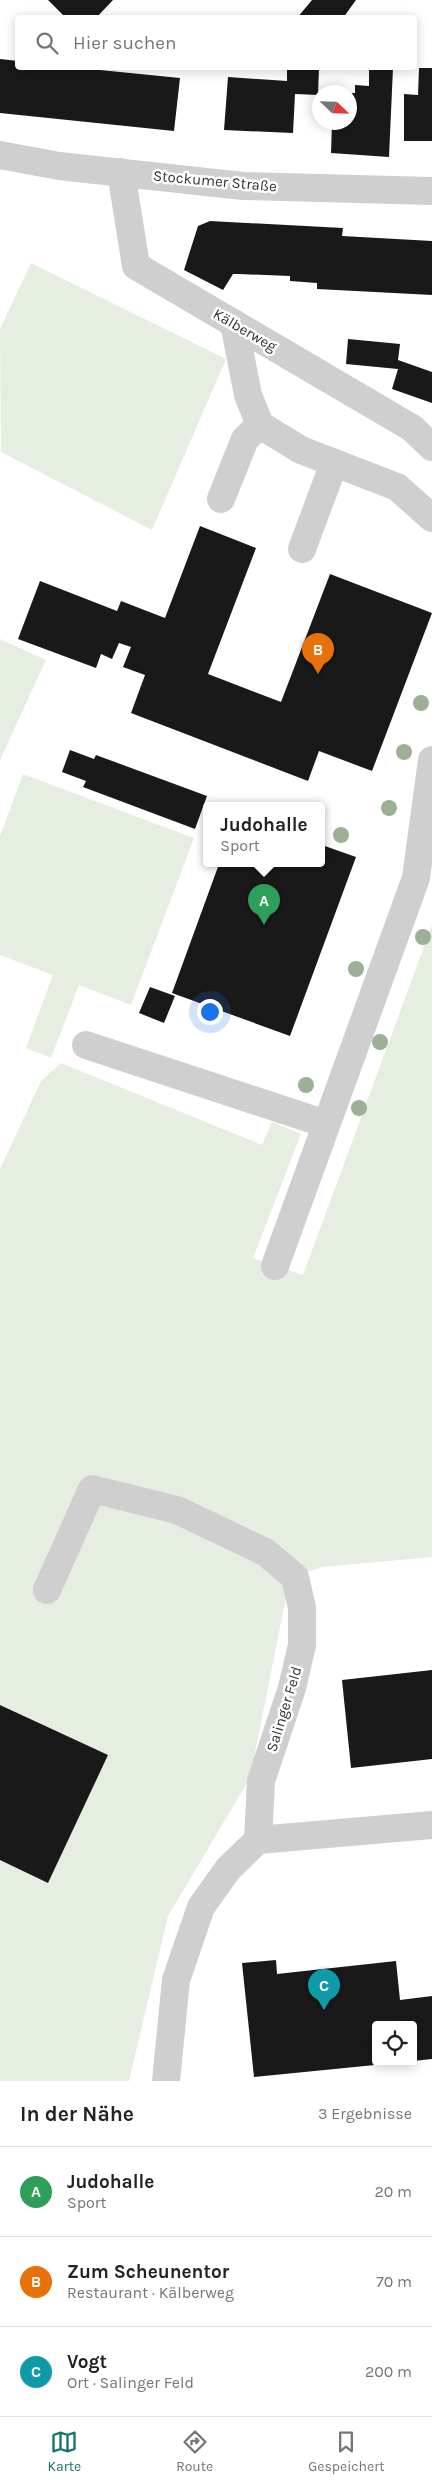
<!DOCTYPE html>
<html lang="de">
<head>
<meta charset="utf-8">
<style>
  :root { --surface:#fff; --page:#f6f6f6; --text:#222; --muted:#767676; --line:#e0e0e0; --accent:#0f766e }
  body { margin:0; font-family:Karla,sans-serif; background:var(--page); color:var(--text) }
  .controls { position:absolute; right:15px; bottom:15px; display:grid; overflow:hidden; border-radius:5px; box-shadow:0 2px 12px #0003 }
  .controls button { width:45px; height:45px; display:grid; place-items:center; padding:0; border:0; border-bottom:1px solid var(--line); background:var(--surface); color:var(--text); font:25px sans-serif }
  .compass { position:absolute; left:312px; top:85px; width:45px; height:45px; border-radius:50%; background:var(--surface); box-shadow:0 2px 12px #0003; rotate:113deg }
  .you { position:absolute; left:209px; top:1011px; width:18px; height:18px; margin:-12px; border:4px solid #fff; border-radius:50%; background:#1a73e8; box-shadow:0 0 0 8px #1a73e833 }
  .badge { display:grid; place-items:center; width:32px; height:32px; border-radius:50%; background:var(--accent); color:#fff; font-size:16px; font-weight:700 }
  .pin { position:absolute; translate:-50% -41px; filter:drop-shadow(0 1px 2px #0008) }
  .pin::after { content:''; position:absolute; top:26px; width:18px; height:15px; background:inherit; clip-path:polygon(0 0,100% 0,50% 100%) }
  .popup { position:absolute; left:203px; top:802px; width:122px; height:65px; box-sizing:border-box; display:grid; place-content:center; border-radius:5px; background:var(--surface); filter:drop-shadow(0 1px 4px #0005); font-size:16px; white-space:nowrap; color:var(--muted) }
  .popup b { font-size:19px; color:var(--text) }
  .popup::after { content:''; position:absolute; left:50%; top:100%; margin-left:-10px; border:10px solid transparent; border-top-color:var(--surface) }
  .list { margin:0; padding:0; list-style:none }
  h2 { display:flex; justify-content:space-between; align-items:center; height:65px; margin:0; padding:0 20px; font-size:21px }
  h2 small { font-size:16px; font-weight:400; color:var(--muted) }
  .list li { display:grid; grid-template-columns:32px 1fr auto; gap:15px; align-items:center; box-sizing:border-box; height:90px; padding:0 20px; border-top:1px solid var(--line) }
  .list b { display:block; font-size:19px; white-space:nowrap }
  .list p { margin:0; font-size:16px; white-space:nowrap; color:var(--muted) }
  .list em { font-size:16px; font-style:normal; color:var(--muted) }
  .icon { flex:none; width:28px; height:28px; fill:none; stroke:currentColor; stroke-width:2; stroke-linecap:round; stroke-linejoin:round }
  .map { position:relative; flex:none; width:432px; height:2081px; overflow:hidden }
  .search { position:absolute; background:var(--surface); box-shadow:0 2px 12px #0003; left:15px; right:15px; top:15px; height:55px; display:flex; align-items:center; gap:12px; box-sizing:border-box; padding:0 18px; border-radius:5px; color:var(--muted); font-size:19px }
  .sheet { height:335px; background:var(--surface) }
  nav { display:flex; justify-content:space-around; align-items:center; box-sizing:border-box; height:70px; border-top:1px solid var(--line); background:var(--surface); font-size:14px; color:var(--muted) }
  nav a { display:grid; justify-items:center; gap:2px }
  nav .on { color:var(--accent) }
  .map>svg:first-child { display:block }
</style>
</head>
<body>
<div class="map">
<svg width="432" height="2081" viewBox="0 0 432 2081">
  <rect width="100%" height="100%" fill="#fff"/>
  <path fill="#e5eee1" d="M 31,263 L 226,359 L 152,530 L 1,452 L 0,329 Z
    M 0,639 L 46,660 L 0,760 Z
    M 23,774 L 194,838 L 131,1005 L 79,985 L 51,1058 L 26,1048 L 53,975 L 0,955 L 0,836 Z
    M 432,925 L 432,1557 L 322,1567 L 290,1577 L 250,1778 L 168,1916 L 129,2081 L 0,2081 L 0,1169 L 41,1081 L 61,1063 L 262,1145 L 272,1122 L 301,1134 L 253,1258 L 303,1275 Z"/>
  <path fill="#191919" d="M 48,0 L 113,0 L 96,18 L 66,18 Z
    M 312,0 L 356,0 L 343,18 L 297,18 Z
    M 0,59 L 18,61 L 18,68 L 80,68 L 180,78 L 174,131 L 0,113 Z
    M 287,68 L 319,68 L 318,95 L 295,94 L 293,133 L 224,130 L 228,77 L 287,81 Z
    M 369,68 L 393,68 L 389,157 L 331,153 L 332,122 L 350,122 L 350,93 L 355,93 L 355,85 L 369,86 Z
    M 419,68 L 432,68 L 432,141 L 404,141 L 404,94 L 418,95 Z
    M 210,221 L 343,228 L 342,236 L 432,241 L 432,295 L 317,289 L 317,283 L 290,281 L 290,276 L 239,274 L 233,274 L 223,290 L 184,270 L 198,226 Z
    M 348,339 L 400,344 L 398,360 L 432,372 L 432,403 L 392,389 L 398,369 L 346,364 Z
    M 200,526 L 256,548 L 208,674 L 281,702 L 330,574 L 432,613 L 372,771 L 319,751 L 308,781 L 131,713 L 145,675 L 123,667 L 131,647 L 119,643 L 112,659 L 101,654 L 96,668 L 18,639 L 40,581 L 117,611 L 121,601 L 165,618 Z
    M 70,750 L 94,759 L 96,755 L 207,796 L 195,829 L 83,787 L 86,781 L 62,772 Z
    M 322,845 L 356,857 L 290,1036 L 172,993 L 219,864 L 322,864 Z
    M 150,987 L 175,996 L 164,1023 L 139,1013 Z
    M 432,1670 L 432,1759 L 351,1768 L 342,1680 Z
    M 0,1705 L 108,1755 L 48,1883 L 0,1860 Z
    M 276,1960 L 277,1974 L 396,1961 L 400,2000 L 432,1996 L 432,2059 L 413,2061 L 413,2025 L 376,2025 L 376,2062 L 385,2064 L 254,2077 L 242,1963 Z"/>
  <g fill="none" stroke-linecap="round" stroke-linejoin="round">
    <path stroke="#cfcfcf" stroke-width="28" d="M 0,155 L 59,166 L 243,186 L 432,191
      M 121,172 L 136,266 L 412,428 L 432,447
      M 234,323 L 248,395 L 260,425 L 301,450 L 397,487 L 432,518
      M 221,499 L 245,439 L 260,425
      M 302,549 L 334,463
      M 86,1045 L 326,1124
      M 275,1266 L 416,878 L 432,760
      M 47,1590 L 92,1489 L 177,1510 L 265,1552 L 295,1577 L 302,1608 L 302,1645 L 292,1688 L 261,1781 L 258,1840
      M 166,2081 L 176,1980 L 201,1907 L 228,1869 L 258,1840 L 432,1825"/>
  </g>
  <g fill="#9bb095">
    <circle cx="421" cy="703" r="8"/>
    <circle cx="404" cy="752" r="8"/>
    <circle cx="389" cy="808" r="8"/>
    <circle cx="341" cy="835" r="8"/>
    <circle cx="423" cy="937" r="8"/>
    <circle cx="356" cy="969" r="8"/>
    <circle cx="380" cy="1042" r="8"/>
    <circle cx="306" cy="1085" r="8"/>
    <circle cx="359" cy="1108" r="8"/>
  </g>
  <g text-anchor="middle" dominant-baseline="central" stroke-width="5" stroke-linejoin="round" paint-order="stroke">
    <g font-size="15" fill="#323232" stroke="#fff">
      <text transform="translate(215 181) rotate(5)">Stockumer Straße</text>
      <text transform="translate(245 330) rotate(30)">Kälberweg</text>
      <text transform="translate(284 1709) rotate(-73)">Salinger Feld</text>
    </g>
  </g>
</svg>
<div class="controls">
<button><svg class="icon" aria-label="locate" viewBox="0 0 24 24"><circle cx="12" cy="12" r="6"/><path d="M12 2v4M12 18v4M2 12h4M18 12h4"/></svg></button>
</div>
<svg class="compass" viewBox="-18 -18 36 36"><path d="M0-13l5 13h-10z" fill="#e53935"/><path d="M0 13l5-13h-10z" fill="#767676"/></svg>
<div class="you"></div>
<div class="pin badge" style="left:264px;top:925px;background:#2e9e5b">A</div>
<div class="popup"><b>Judohalle</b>Sport</div>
<div class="pin badge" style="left:318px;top:674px;background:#e8710a">B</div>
<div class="pin badge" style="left:324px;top:2010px;background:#0f9aa8">C</div>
<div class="search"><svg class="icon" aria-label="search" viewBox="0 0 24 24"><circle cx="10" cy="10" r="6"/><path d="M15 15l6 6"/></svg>Hier suchen</div>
</div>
<section class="sheet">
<h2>In der Nähe<small>3 Ergebnisse</small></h2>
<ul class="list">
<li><span class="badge" style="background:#2e9e5b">A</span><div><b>Judohalle</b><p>Sport</p></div><em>20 m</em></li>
<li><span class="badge" style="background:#e8710a">B</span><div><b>Zum Scheunentor</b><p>Restaurant · Kälberweg</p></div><em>70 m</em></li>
<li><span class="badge" style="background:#0f9aa8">C</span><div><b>Vogt</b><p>Ort · Salinger Feld</p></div><em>200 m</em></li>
</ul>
</section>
<nav>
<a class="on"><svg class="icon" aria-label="map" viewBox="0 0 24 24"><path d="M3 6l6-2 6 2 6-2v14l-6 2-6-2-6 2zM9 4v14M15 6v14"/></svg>Karte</a>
<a><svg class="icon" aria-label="directions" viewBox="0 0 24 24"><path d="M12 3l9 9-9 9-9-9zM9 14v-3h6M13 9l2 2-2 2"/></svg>Route</a>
<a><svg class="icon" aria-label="saved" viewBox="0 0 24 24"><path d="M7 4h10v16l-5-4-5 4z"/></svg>Gespeichert</a>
</nav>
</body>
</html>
